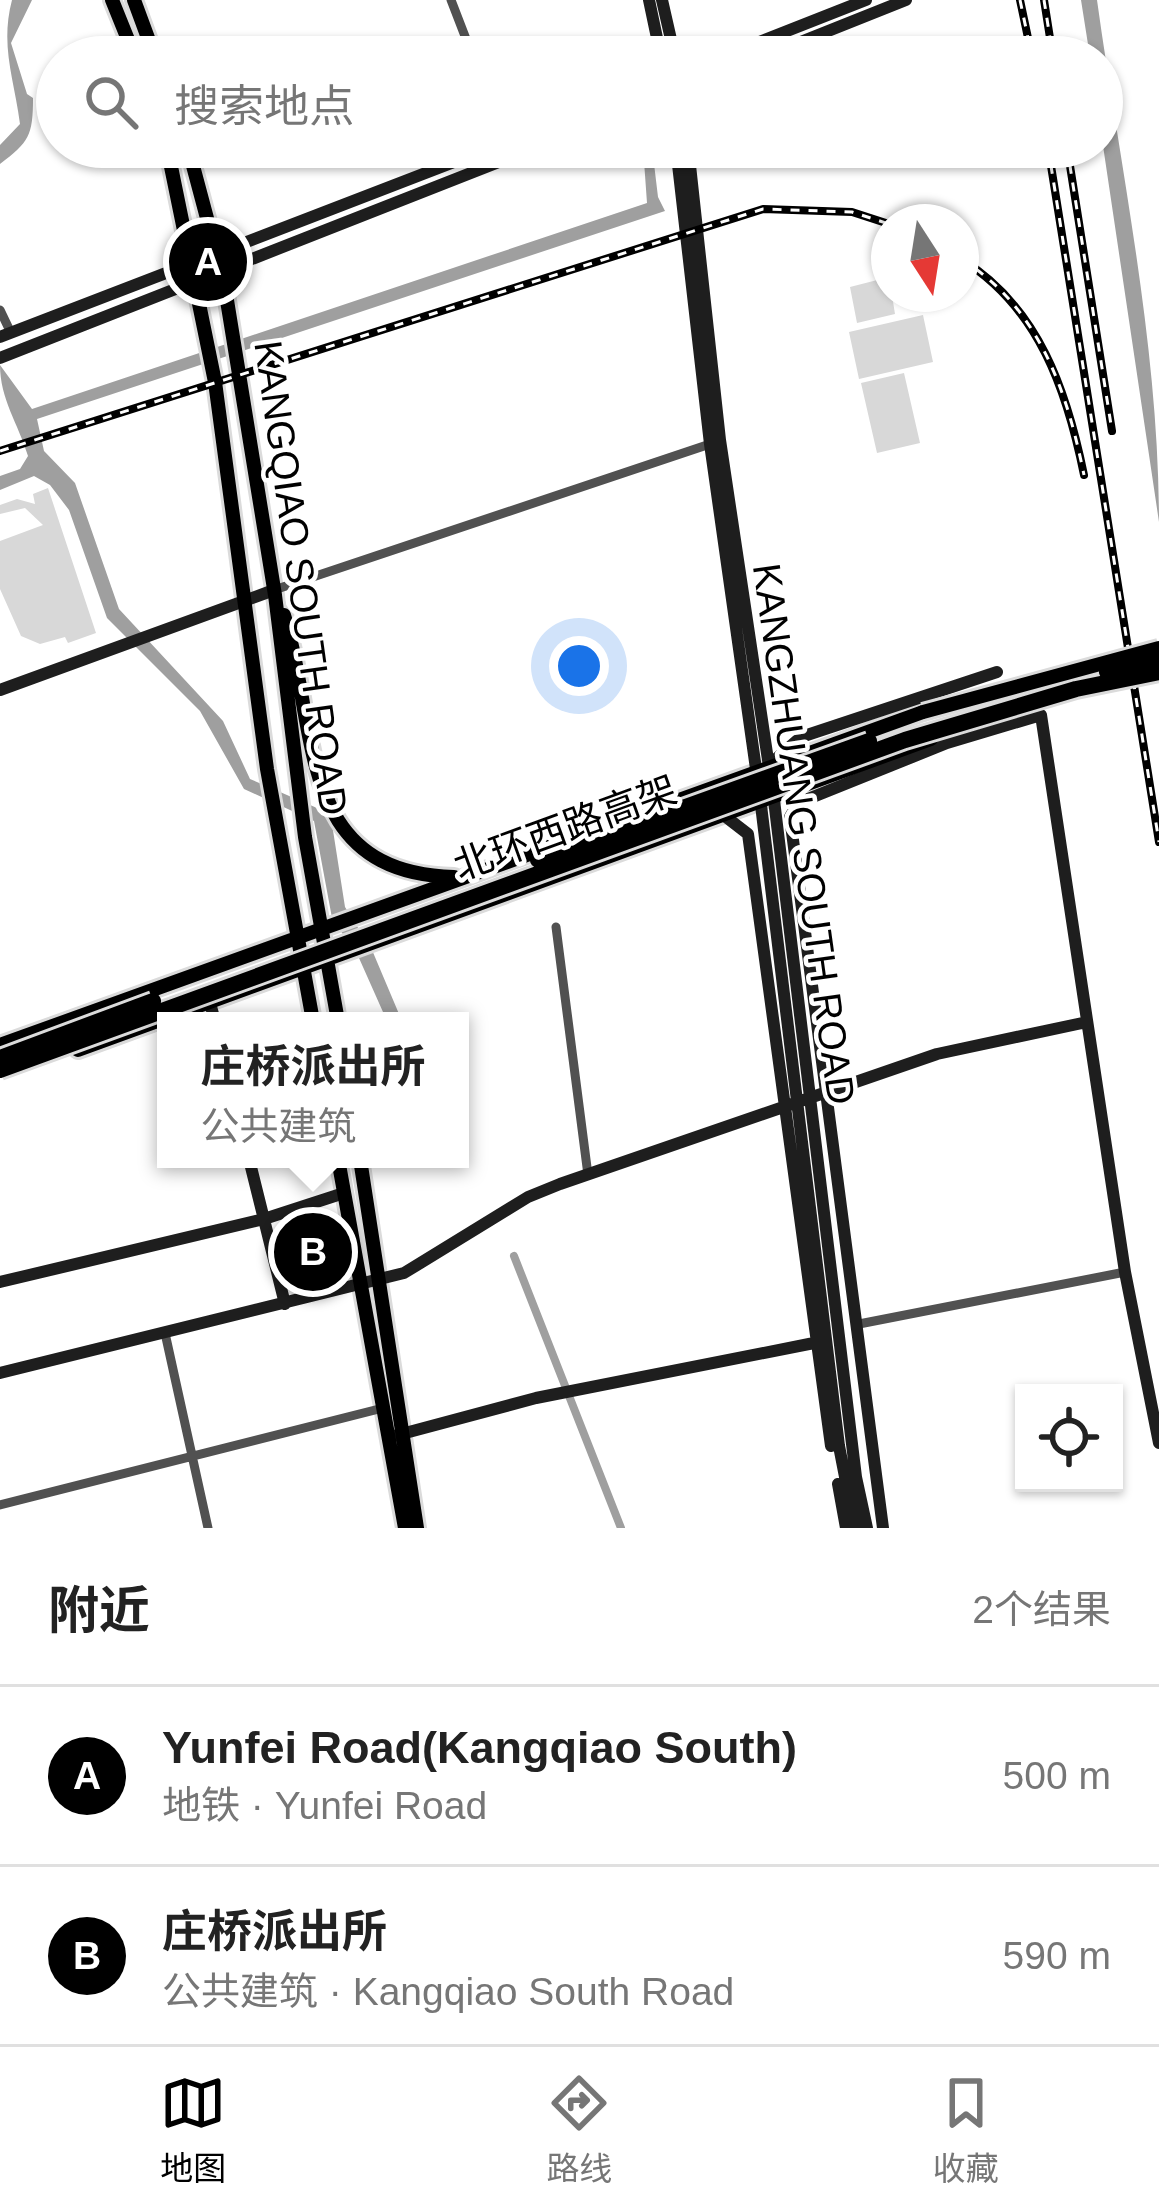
<!DOCTYPE html>
<html lang="zh">
<head>
<meta charset="utf-8">
<style>
  :root { --surface:#fff; --page:#f6f6f6; --text:#222; --muted:#767676; --line:#e0e0e0; --accent:#000 }
  body { margin:0; font-family:Helvetica,"Noto Sans SC",sans-serif; background:var(--page); color:var(--text) }
  .controls { position:absolute; right:36px; bottom:36px; display:grid; overflow:hidden; border-radius:0px; box-shadow:0 3px 9px #0004 }
  .controls button { width:108px; height:108px; display:grid; place-items:center; padding:0; border:0; border-bottom:3px solid var(--line); background:var(--surface); color:var(--text); font:60px sans-serif }
  .compass { position:absolute; left:871px; top:204px; width:108px; height:108px; border-radius:50%; background:var(--surface); box-shadow:0 3px 9px #0004; rotate:168deg }
  .you { position:absolute; left:579px; top:666px; width:42px; height:42px; margin:-30px; border:9px solid #fff; border-radius:50%; background:#1a73e8; box-shadow:0 0 0 18px #1a73e833 }
  .badge { display:grid; place-items:center; width:78px; height:78px; border-radius:50%; background:var(--accent); color:#fff; font-size:39px; font-weight:700 }
  .pin { position:absolute; translate:-50% -50%; border:6px solid #fff; box-shadow:0 3px 12px #0006 }
  .popup { position:absolute; left:157px; top:1012px; width:312px; height:156px; box-sizing:border-box; display:grid; place-content:center; border-radius:0px; background:var(--surface); filter:drop-shadow(0 3px 9px #0005); font-size:39px; white-space:nowrap; color:var(--muted) }
  .popup b { font-size:45px; color:var(--text) }
  .popup::after { content:''; position:absolute; left:50%; top:100%; margin-left:-24px; border:24px solid transparent; border-top-color:var(--surface) }
  .list { margin:0; padding:0; list-style:none }
  h2 { display:flex; justify-content:space-between; align-items:center; height:156px; margin:0; padding:0 48px; font-size:51px }
  h2 small { font-size:39px; font-weight:400; color:var(--muted) }
  .list li { display:grid; grid-template-columns:78px 1fr auto; gap:36px; align-items:center; box-sizing:border-box; height:180px; padding:0 48px; border-top:3px solid var(--line) }
  .list b { display:block; font-size:45px; white-space:nowrap }
  .list p { margin:0; font-size:39px; white-space:nowrap; color:var(--muted) }
  .list em { font-size:39px; font-style:normal; color:var(--muted) }
  .icon { flex:none; width:66px; height:66px; fill:none; stroke:currentColor; stroke-width:2; stroke-linecap:round; stroke-linejoin:round }
  .map { position:relative; flex:none; width:1159px; height:1528px; overflow:hidden }
  .search { position:absolute; background:var(--surface); box-shadow:0 3px 9px #0004; left:36px; right:36px; top:36px; height:132px; display:flex; align-items:center; gap:30px; box-sizing:border-box; padding:0 42px; border-radius:66px; color:var(--muted); font-size:45px }
  .sheet { height:516px; background:var(--surface) }
  nav { display:flex; justify-content:space-around; align-items:center; box-sizing:border-box; height:168px; border-top:3px solid var(--line); background:var(--surface); font-size:33px; color:var(--muted) }
  nav a { display:grid; justify-items:center; gap:6px }
  nav .on { color:var(--accent) }
  .map>svg:first-child { display:block }
</style>
</head>
<body>
<div class="map">
<svg width="1159" height="1528" viewBox="0 0 1159 1528">
  <rect width="100%" height="100%" fill="#fff"/>
  <path fill="#d8d8d8" d="M 889,277 L 895,314 L 857,323 L 850,287 Z
    M 923,315 L 933,362 L 859,379 L 849,332 Z
    M 904,373 L 920,443 L 877,453 L 861,383 Z
    M 48,488 L 96,633 L 68,643 L 65,637 L 40,644 L 21,636 L 0,589 L 0,541 L 43,525 L 25,508 L 0,514 L 0,505 L 17,499 L 35,504 L 33,494 Z"/>
  <path fill="#9f9f9f" d="M 12,0 L 32,0 L 11,43 L 27,94 L 33,98 C 33,136 29,142 0,164 L 0,145 L 20,124 C 14,78 0,46 12,0 Z
    M 1081,0 L 1097,0 C 1121,173 1159,347 1159,522 L 1102,139 L 1102,57 L 1090,57 Z
    M 643,147 L 652,147 L 658,197 L 665,211 L 37,419 L 44,451 L 75,483 L 119,609 L 223,721 L 250,779 L 317,808 L 332,824 L 345,907 L 372,950 L 402,1021 L 387,1021 L 359,958 L 332,918 L 314,821 L 244,789 L 200,711 L 107,618 L 69,510 L 50,485 L 34,476 L 0,490 L 0,476 L 20,469 L 28,456 C 18,423 0,399 0,365 L 32,409 L 647,203 Z"/>
  <g fill="none" stroke-linecap="round" stroke-linejoin="round">
    <path stroke="#9f9f9f" stroke-width="8" d="M 514,1256 L 621,1528"/>
    <defs>
      <path id="primary" d="M 112,0 L 135,57
        M 134,0 L 155,57
        M 167,147 L 215,382 L 267,769 L 313,1021
        M 188,147 L 224,282 L 275,595 L 305,837 L 338,1021
        M 284,615 C 319,727 294,873 454,877
        M 0,1045 L 923,712
        M 78,1050 L 931,739
        M 338,1159 L 405,1528
        M 360,1159 L 417,1528"/>
    </defs>
    <use href="#primary" stroke="#dbdbdb" stroke-width="20"/>
    <path stroke="#515151" stroke-width="9" d="M 451,0 L 473,57
      M 0,310 L 11,333
      M 274,590 L 713,443
      M 556,927 L 588,1175
      M 859,1324 L 1125,1272
      M 165,1333 L 208,1528
      M 0,1505 L 383,1408"/>
    <path stroke="#1e1e1e" stroke-width="12" d="M 649,0 L 661,57
      M 662,0 L 675,57
      M 721,57 L 866,0
      M 763,57 L 906,0
      M 676,147 L 710,444 L 757,776
      M 688,147 L 720,440 L 774,800 L 856,1477 L 867,1528
      M 0,337 L 493,147
      M 0,358 L 537,147
      M 0,690 L 274,590
      M 768,766 L 801,737 L 997,672
      M 760,797 L 839,1446 L 855,1528
      M 726,817 L 748,834 L 831,1446
      M 210,1003 L 215,1021
      M 249,1159 L 285,1304
      M 0,1282 L 264,1219 L 344,1193
      M 0,1373 L 404,1273 L 528,1197 L 560,1184 L 937,1054 L 1087,1022
      M 394,1436 L 536,1398 L 819,1342
      M 838,1484 L 846,1528
      M 883,1528 L 790,817 L 798,803 L 947,743 L 1041,715 L 1125,1272 L 1159,1443"/>
    <use href="#primary" stroke="#000" stroke-width="14"/>
    <defs>
      <path id="rail" d="M 1020,0 L 1032,57
        M 1044,0 L 1053,57
        M 1048,147 L 1159,842
        M 1067,147 L 1112,431
        M 961,259 C 1039,307 1067,391 1084,475
        M 0,451 L 763,209 L 852,212 L 889,224"/>
    </defs>
    <use href="#rail" stroke="#000" stroke-width="8"/>
    <use href="#rail" stroke="#fff" stroke-width="3" stroke-dasharray="9" stroke-linecap="butt"/>
    <defs>
      <path id="primary-bridge" d="M 923,712 L 1159,648"/>
      <path id="highway-bridge" d="M 1107,672 L 1159,660
        M 538,860 L 869,741
        M 0,1058 L 153,1001
        M 0,1070 L 905,740 L 1076,689 L 1159,672"/>
    </defs>
    <use href="#primary-bridge" stroke="#dbdbdb" stroke-width="20" stroke-linecap="butt"/>
    <use href="#highway-bridge" stroke="#dbdbdb" stroke-width="22" stroke-linecap="butt"/>
    <use href="#primary-bridge" stroke="#000" stroke-width="14"/>
    <use href="#highway-bridge" stroke="#000" stroke-width="16"/>
  </g>
  <g text-anchor="middle" dominant-baseline="central" stroke-width="9" stroke-linejoin="round" paint-order="stroke">
    <g font-size="39" fill="#000" stroke="#fff">
      <text transform="translate(301 578) rotate(82)">KANGQIAO SOUTH ROAD</text>
      <text transform="translate(565 828) rotate(-20)">北环西路高架</text>
      <text transform="translate(804 834) rotate(82)">KANGZHUANG SOUTH ROAD</text>
    </g>
  </g>
</svg>
<div class="controls">
<button><svg class="icon" aria-label="locate" viewBox="0 0 24 24"><circle cx="12" cy="12" r="6"/><path d="M12 2v4M12 18v4M2 12h4M18 12h4"/></svg></button>
</div>
<svg class="compass" viewBox="-18 -18 36 36"><path d="M0-13l5 13h-10z" fill="#e53935"/><path d="M0 13l5-13h-10z" fill="#767676"/></svg>
<div class="you"></div>
<div class="pin badge" style="left:208px;top:262px">A</div>
<div class="pin badge" style="left:313px;top:1252px">B</div>
<div class="popup"><b>庄桥派出所</b>公共建筑</div>
<div class="search"><svg class="icon" aria-label="search" viewBox="0 0 24 24"><circle cx="10" cy="10" r="6"/><path d="M15 15l6 6"/></svg>搜索地点</div>
</div>
<section class="sheet">
<h2>附近<small>2个结果</small></h2>
<ul class="list">
<li><span class="badge">A</span><div><b>Yunfei Road(Kangqiao South)</b><p>地铁 · Yunfei Road</p></div><em>500 m</em></li>
<li><span class="badge">B</span><div><b>庄桥派出所</b><p>公共建筑 · Kangqiao South Road</p></div><em>590 m</em></li>
</ul>
</section>
<nav>
<a class="on"><svg class="icon" aria-label="map" viewBox="0 0 24 24"><path d="M3 6l6-2 6 2 6-2v14l-6 2-6-2-6 2zM9 4v14M15 6v14"/></svg>地图</a>
<a><svg class="icon" aria-label="directions" viewBox="0 0 24 24"><path d="M12 3l9 9-9 9-9-9zM9 14v-3h6M13 9l2 2-2 2"/></svg>路线</a>
<a><svg class="icon" aria-label="saved" viewBox="0 0 24 24"><path d="M7 4h10v16l-5-4-5 4z"/></svg>收藏</a>
</nav>
</body>
</html>
